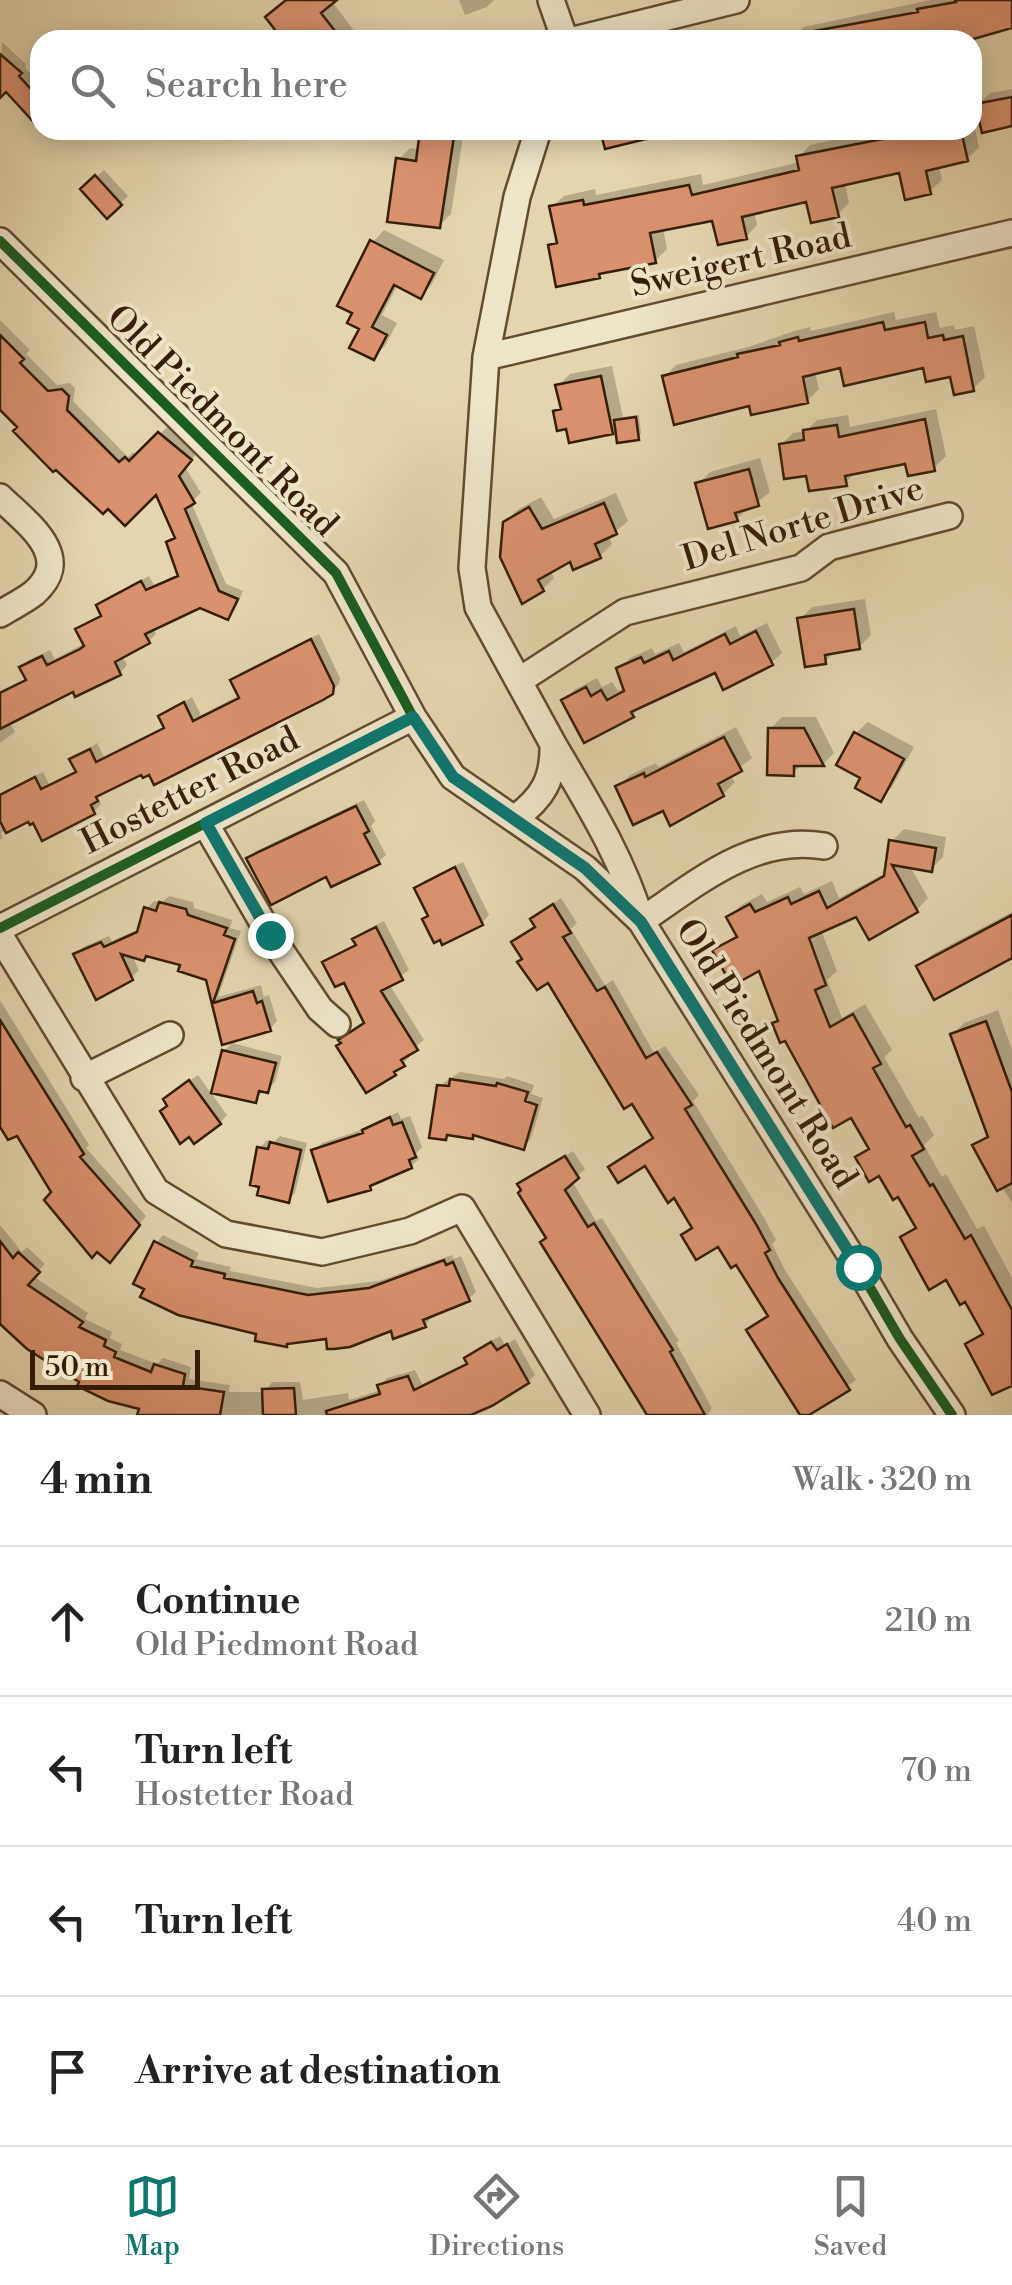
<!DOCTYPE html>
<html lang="en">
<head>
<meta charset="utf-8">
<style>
  :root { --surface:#fff; --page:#f6f6f6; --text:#222; --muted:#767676; --line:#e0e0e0; --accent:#0f766e }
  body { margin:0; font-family:"Libre Bodoni",serif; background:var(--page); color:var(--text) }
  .scale { position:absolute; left:30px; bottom:25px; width:170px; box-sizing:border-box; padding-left:10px; border:5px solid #361e05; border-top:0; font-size:28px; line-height:35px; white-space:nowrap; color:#361e05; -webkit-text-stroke:8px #ede4ca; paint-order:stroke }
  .stop { position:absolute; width:30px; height:30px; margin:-22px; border:8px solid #0f766e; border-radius:50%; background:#fff }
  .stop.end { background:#0f766e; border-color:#fff; box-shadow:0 2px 10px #0008 }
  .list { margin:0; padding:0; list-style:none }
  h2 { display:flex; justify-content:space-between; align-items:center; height:130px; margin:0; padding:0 40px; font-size:42px }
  h2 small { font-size:32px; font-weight:400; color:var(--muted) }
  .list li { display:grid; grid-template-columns:65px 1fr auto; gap:30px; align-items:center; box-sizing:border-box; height:150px; padding:0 40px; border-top:2px solid var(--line) }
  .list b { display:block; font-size:38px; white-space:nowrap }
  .list p { margin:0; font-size:32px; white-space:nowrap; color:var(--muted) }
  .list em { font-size:32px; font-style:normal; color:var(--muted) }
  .icon { flex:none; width:55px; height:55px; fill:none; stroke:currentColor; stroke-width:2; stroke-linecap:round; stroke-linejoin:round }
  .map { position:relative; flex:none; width:1012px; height:1415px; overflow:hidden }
  .search { position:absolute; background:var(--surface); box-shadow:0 5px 25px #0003; left:30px; right:30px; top:30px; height:110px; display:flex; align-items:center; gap:25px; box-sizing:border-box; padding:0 35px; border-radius:30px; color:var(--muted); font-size:38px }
  .sheet { height:730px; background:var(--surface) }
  nav { display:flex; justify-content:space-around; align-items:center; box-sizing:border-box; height:140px; border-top:2px solid var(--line); background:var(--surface); font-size:28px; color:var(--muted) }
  nav a { display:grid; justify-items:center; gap:5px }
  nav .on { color:var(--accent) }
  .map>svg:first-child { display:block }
</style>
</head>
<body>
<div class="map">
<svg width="1012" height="1415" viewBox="0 0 1012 1415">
  <rect width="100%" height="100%" fill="#e3d5ad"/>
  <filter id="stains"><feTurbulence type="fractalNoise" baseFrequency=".002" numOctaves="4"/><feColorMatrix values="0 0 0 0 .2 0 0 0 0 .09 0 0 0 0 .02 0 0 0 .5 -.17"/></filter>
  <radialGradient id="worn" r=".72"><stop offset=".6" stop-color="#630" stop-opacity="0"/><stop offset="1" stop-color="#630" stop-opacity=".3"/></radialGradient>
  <path fill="#0003" d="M 287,0 L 331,0 L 361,40 L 287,40 Z
    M 459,0 L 494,0 L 487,7 L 465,15 Z
    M 930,0 L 1012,0 L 1012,26 L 960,40 L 792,40 L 804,27 Z
    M 2,42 L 27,65 L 25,67 L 40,84 L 40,115 L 0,86 Z
    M 1012,89 L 1012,124 L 978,105 L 990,93 Z
    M 972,117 L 979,147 L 967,159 L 939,165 L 942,180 L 930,191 L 901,170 L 845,183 L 849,203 L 838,214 L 808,199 L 754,211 L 757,225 L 746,237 L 714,218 L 663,228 L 667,249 L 655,261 L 604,271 L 599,276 L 550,246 L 558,238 L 552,207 L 564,196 L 595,189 L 596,195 L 701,174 L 703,185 L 800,162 L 799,157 L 810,145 L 884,130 L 972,130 Z
    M 422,130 L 464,130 L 451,214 L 439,226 L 398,160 L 410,148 L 420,149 Z
    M 104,170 L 128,196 L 108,215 L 83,189 Z
    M 384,230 L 444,260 L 432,284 L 421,296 L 398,284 L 382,315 L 397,323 L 385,346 L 373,357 L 362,328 L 373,242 Z
    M 894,312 L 896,320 L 936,312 L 940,328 L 954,325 L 955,330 L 974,326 L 985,377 L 973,389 L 952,374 L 925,365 L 841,365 L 815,372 L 819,389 L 807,401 L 751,403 L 664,377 L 676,365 L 748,347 L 794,331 L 810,327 L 811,331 Z
    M 0,320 L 30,350 L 26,354 L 57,385 L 70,383 L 75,388 L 73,401 L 128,457 L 133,452 L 138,456 L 167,427 L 198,452 L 185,467 L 201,493 L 191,502 L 226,584 L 243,591 L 235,610 L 228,617 L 200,605 L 153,627 L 156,634 L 149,641 L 122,655 L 127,665 L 120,673 L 74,688 L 9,721 L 15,732 L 0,743 L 0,691 L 27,678 L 22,667 L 29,660 L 50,650 L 55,659 L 85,643 L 78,630 L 103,614 L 99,606 L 106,598 L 149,576 L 154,585 L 179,574 L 169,543 L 177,535 L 157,491 L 20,427 L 0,406 Z
    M 612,366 L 623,417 L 639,415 L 641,434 L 638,437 L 617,426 L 612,431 L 568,426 L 556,412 L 562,405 L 558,386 L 570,374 Z
    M 936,409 L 946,456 L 934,468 L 907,461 L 857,471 L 845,483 L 808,473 L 781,445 L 793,433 L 806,431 L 817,420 L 848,415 L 850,427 Z
    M 760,458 L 770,492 L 736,519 L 698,484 L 710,472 Z
    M 616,493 L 628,521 L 609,537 L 612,544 L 600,556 L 571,558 L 550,570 L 554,578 L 543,589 L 505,523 L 517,510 L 541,497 L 554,519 Z
    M 865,599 L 871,635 L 859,647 L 836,650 L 825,662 L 800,619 L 812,607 Z
    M 767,623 L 782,653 L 771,663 L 716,670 L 644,703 L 632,715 L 564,701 L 574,690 L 597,678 L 602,687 L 612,682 L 618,691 L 626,687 L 619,669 L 630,658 L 652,648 L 655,654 L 679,643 L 684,652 L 736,626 L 740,636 Z
    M 319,634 L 340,678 L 339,684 L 331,692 L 150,772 L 142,771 L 104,792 L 98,798 L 101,804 L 94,812 L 34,820 L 29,818 L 1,833 L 3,837 L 0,840 L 1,793 L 43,772 L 49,784 L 77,770 L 72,760 L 97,743 L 104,757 L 166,726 L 161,716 L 192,697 L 201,715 L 240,695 L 233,681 L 240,673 Z
    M 782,717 L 816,717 L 834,753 L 823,764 L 803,764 L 793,773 L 770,729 Z
    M 868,722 L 914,747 L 892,787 L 881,798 L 864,777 L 856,733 Z
    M 736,727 L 752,758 L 730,775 L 735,782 L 723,794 L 664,807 L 618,787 L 630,775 L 656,763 L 658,767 Z
    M 364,800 L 375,821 L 371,826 L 386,855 L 378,862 L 327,874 L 249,858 L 256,851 Z
    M 904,829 L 946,837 L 943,857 L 931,869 L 910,866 L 928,898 L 917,910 L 857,913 L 821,930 L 837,971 L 827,980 L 842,1018 L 865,1004 L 892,1050 L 884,1057 L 919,1118 L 922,1115 L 934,1135 L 924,1145 L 942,1177 L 946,1174 L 977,1229 L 984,1226 L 1012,1278 L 1012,1383 L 968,1344 L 984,1330 L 966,1299 L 947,1276 L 903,1238 L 915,1226 L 899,1194 L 880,1173 L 858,1158 L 870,1146 L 852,1114 L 775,1023 L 780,1018 L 761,967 L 715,951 L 738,933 L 729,917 L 741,905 L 762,894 L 767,902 L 800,887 L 804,894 L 832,881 L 839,898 L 887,872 L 892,841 Z
    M 463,862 L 489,915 L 482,923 L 443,942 L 417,888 L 424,881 Z
    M 169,896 L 193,902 L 194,908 L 232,920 L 230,928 L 241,931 L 218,997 L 261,985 L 264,997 L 269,995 L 277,1021 L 270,1029 L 224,1042 L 208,978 L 183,964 L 148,954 L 144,958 L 132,955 L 139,970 L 131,978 L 76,955 L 83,947 L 109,936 L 112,941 L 141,928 L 146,909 L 154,901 L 161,903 Z
    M 561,898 L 577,923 L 571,929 L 605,985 L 613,980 L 654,1053 L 665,1046 L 699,1095 L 693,1101 L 763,1216 L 776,1240 L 772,1244 L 785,1270 L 856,1380 L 804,1415 L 749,1330 L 770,1314 L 737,1261 L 719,1243 L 692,1228 L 675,1195 L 646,1162 L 611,1168 L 655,1137 L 549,980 L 525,958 L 515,942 L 536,925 L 533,919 L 541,911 Z
    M 1012,912 L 1012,956 L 919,967 L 931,955 Z
    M 384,921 L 409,970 L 389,984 L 424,1040 L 408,1053 L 410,1056 L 394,1073 L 342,1040 L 366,1021 L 345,979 L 326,962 L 357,943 L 355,939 L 363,932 Z
    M 0,1000 L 89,1145 L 86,1148 L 146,1216 L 117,1252 L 54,1193 L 18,1132 L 0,1122 Z
    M 998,1010 L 1012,1050 L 1012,1203 L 976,1146 L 987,1134 L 953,1034 L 964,1023 Z
    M 232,1043 L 282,1056 L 275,1082 L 268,1090 L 264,1089 L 255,1101 L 224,1051 Z
    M 460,1072 L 504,1079 L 507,1076 L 534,1085 L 531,1094 L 543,1098 L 531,1139 L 523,1147 L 475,1133 L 450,1133 L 445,1137 L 439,1086 Z
    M 198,1075 L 227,1115 L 220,1123 L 170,1105 L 174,1092 Z
    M 398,1112 L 401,1119 L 410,1116 L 422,1147 L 416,1154 L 419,1159 L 411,1166 L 377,1180 L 370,1187 L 314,1151 L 322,1143 L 367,1128 Z
    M 280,1136 L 307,1143 L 295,1193 L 288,1200 L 260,1148 L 267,1140 L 274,1142 Z
    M 573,1151 L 585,1169 L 572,1181 L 596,1221 L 602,1218 L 679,1341 L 676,1343 L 712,1408 L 708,1415 L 648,1415 L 520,1184 Z
    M 0,1225 L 22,1252 L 27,1247 L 45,1264 L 33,1276 L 88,1313 L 85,1319 L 112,1332 L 110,1338 L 122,1344 L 120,1350 L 157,1364 L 163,1358 L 191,1367 L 189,1379 L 230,1385 L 229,1392 L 265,1392 L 272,1382 L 300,1382 L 303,1400 L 348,1393 L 349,1400 L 381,1390 L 380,1386 L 387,1378 L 415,1370 L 422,1384 L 468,1362 L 467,1359 L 474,1351 L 500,1336 L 505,1345 L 515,1339 L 535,1375 L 527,1383 L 464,1415 L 140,1415 L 142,1407 L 82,1381 L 0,1320 Z
    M 163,1235 L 199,1253 L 196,1259 L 231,1267 L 230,1271 L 317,1288 L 379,1281 L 452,1255 L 454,1259 L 461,1256 L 476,1292 L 468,1299 L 431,1315 L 432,1317 L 425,1325 L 328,1337 L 259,1332 L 156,1243 Z"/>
  <path fill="#da926e" stroke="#361e05" stroke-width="2.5" d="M 286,0 L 337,0 L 321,13 L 342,40 L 283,40 L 265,17 Z
    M 955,0 L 1012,0 L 1012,28 L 970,40 L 814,40 L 814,31 L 918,12 L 917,9 L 956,2 Z
    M 0,54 L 22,73 L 19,76 L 40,99 L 40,129 L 6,92 L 0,98 Z
    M 1012,97 L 1012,126 L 982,133 L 975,104 Z
    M 420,130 L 455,130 L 440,228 L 387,222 L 396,158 L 416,161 Z
    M 600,130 L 653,130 L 654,137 L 605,149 Z
    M 928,130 L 961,130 L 968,161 L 926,171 L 931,194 L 905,200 L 899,173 L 832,188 L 839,217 L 811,223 L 806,202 L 742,217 L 747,239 L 718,245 L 712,221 L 650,233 L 656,263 L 599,274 L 600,278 L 556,287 L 548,245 L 557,243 L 549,206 L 583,200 L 584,205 L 689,185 L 692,195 L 799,170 L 796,156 Z
    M 95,175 L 122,205 L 107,219 L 80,189 Z
    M 370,240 L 434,273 L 421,299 L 394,285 L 372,327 L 387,335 L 374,360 L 349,348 L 359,329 L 347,323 L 352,313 L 337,306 Z
    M 883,322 L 885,330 L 925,322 L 928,338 L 943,335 L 944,340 L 963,336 L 974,391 L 954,395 L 950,377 L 926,382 L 923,368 L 844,386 L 840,368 L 803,377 L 808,403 L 751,415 L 749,406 L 674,425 L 662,376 L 738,357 L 737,354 L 780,345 L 779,342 L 798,337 L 799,341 Z
    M 0,335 L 24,359 L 20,363 L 48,391 L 62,389 L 69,396 L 67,410 L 119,462 L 125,457 L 129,461 L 158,432 L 192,460 L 179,476 L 195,503 L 185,509 L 219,591 L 238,599 L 228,620 L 200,608 L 145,634 L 150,643 L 115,662 L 121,675 L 75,697 L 73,692 L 0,729 L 0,693 L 26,680 L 19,667 L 42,656 L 47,665 L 80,649 L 84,646 L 75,629 L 101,616 L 96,605 L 141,581 L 146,590 L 178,576 L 166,542 L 175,538 L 156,495 L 125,526 L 108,509 L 103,514 L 56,470 L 53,472 L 13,431 L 17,427 L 0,410 Z
    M 601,376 L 613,434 L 569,443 L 566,429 L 557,431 L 553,411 L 561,409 L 555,385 Z
    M 636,417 L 639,440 L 617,443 L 614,420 Z
    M 925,419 L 935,471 L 908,476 L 905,464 L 845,476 L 847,486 L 809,491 L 806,476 L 784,479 L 779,444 L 804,440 L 803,430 L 837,425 L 839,437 Z
    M 749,469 L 759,506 L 735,513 L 738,521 L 708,529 L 695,483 Z
    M 604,503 L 617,534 L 595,544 L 601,558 L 573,570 L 570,562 L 538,580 L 544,591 L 522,604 L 500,557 L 503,522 L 529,507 L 542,529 Z
    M 854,609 L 860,649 L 825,655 L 826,664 L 805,667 L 797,618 Z
    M 756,631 L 773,665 L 723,690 L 715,673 L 631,712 L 634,717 L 584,743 L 561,700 L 586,687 L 591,696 L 601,690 L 607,700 L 624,691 L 616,668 L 641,657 L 644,663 L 669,651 L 673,660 L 725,634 L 730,644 Z
    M 311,639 L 334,686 L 333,694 L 323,700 L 154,785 L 149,775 L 143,778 L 141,775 L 96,797 L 98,801 L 91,805 L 95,814 L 42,841 L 33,823 L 30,825 L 28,822 L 6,833 L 0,821 L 0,795 L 35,777 L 41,789 L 76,772 L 69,759 L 90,749 L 96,762 L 164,728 L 158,716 L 184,702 L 193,721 L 239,698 L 230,680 Z
    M 768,728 L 804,728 L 824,766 L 794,766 L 794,776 L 767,775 Z
    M 854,732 L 904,759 L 881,802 L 855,788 L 860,778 L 836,765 Z
    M 724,737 L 742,771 L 718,784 L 724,796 L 670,826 L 663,811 L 633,825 L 615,786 L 644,773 L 645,777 Z
    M 356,806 L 369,831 L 364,834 L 380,864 L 331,887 L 326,877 L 271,905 L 246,858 Z
    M 889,840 L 936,848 L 932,872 L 892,865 L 918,912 L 869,940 L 856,917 L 809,938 L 826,985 L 815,990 L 830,1027 L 853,1014 L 881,1064 L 873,1068 L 906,1127 L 910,1125 L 924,1149 L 912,1156 L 930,1186 L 933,1184 L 965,1239 L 971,1235 L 1012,1310 L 1012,1386 L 992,1395 L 965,1344 L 983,1334 L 965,1302 L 960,1305 L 946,1280 L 929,1290 L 900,1237 L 916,1228 L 898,1197 L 893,1200 L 879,1176 L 869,1182 L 855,1157 L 869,1149 L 851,1118 L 833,1128 L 785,1041 L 780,1043 L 772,1023 L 778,1021 L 759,971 L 732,986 L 712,950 L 737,937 L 726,917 L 750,904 L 755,912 L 788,897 L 791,904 L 819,891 L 827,908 L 884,876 Z
    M 455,867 L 483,925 L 442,945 L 440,940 L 434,943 L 422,919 L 428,916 L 414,888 Z
    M 159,902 L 186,909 L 188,915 L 227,928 L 224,935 L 235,939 L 213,1003 L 253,991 L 257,1003 L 262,1001 L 271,1031 L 222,1045 L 206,980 L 178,971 L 180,965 L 146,956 L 144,961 L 121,954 L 133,980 L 96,1000 L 73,954 L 101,942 L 104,947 L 137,932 L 144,907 L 156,911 Z
    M 553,904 L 571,933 L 563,937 L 597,991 L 605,987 L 646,1058 L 657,1052 L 692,1105 L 685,1109 L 756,1224 L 770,1250 L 765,1253 L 778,1278 L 850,1390 L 809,1415 L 800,1415 L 746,1330 L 768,1316 L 736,1265 L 731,1268 L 718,1247 L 696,1260 L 681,1235 L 692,1228 L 674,1198 L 668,1203 L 645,1166 L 618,1183 L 608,1167 L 653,1138 L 632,1104 L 624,1109 L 548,983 L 537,990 L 517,962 L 522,959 L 511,942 L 535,927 L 530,919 Z
    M 1012,915 L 1012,958 L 934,1000 L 916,966 Z
    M 376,927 L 403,980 L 381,991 L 418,1050 L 401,1060 L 405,1066 L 394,1072 L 396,1075 L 366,1093 L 336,1046 L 341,1043 L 338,1040 L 364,1023 L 344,983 L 335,987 L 322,962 L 356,945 L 352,939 Z
    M 0,1020 L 84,1154 L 80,1157 L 140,1225 L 110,1263 L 97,1252 L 92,1258 L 44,1200 L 51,1192 L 17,1136 L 8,1140 L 0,1127 Z
    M 986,1021 L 1012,1092 L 1012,1183 L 997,1191 L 972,1145 L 988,1137 L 950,1034 Z
    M 222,1050 L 276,1063 L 268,1093 L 259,1091 L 256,1103 L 211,1093 Z
    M 450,1079 L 496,1086 L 497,1083 L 528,1092 L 525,1101 L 537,1105 L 524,1150 L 473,1135 L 473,1139 L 447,1135 L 446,1140 L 429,1138 L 437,1085 L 449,1086 Z
    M 189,1080 L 221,1124 L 194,1144 L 189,1137 L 180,1144 L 160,1111 L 167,1106 L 163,1099 Z
    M 390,1117 L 393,1125 L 402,1122 L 416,1157 L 409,1160 L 412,1168 L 370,1186 L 371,1190 L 328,1202 L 311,1150 L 363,1133 L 362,1130 Z
    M 270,1142 L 301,1150 L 289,1203 L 257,1195 L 259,1187 L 250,1185 L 257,1147 L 268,1149 Z
    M 565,1156 L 579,1178 L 565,1190 L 588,1227 L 594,1223 L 673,1350 L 670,1352 L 705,1415 L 647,1415 L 540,1242 L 546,1238 L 518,1193 L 521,1190 L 517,1184 Z
    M 0,1241 L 13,1258 L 18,1252 L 40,1272 L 28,1285 L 83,1322 L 79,1327 L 106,1340 L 104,1346 L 116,1352 L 114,1357 L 151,1372 L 154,1364 L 185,1374 L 183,1386 L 224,1392 L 220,1415 L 137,1415 L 139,1409 L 108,1401 L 77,1386 L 79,1382 L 27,1349 L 0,1324 Z
    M 154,1241 L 193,1261 L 191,1266 L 225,1274 L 224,1278 L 308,1295 L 369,1288 L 444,1260 L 446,1265 L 453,1262 L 470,1301 L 423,1320 L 426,1327 L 393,1339 L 391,1331 L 350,1347 L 334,1349 L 327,1349 L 326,1339 L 287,1344 L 287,1347 L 255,1341 L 256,1334 L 178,1315 L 140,1297 L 144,1289 L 133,1284 Z
    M 491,1342 L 497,1350 L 507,1344 L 529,1383 L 492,1406 L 471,1415 L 327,1415 L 326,1411 L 380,1394 L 377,1385 L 408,1376 L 414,1390 L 467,1364 L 464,1358 Z
    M 294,1388 L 296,1415 L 263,1415 L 262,1389 Z"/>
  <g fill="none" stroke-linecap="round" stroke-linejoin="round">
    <defs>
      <path id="minor" d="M 551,0 L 565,40
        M 574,40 L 736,0
        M 0,241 L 336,573 L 413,717 L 453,777 L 585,868 L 641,921 L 858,1267 L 900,1339 L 952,1415
        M 486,357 L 1012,233
        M 0,497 C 25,522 76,556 34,593 C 24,601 11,607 0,614
        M 520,680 L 625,612 L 801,568 L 829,547 L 949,516
        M 553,744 C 587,802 622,857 641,921 C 696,884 753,834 824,846
        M 514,819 C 543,798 554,779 553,744 L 478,607 L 472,568 L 486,357 L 517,197 L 538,130
        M 205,823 L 270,935 L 320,1009 L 337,1024
        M 0,928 L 413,717
        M 0,936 L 156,1191 L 226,1234 L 322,1252 L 410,1231 L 462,1208 L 587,1415
        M 84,1078 L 170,1035
        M 0,1394 L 33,1415"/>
    </defs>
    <use href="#minor" stroke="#614c2f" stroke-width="30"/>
    <use href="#minor" stroke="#ede4ca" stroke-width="25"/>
    <defs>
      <path id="cycleway" d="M 0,241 L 336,573 L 413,717 L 453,777 L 585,868 L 641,921 L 858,1267 L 900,1339 L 952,1415
        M 0,928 L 413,717"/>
    </defs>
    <use href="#cycleway" stroke="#ede4ca" stroke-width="16"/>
    <use href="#cycleway" stroke="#1b5e20" stroke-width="10"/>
  </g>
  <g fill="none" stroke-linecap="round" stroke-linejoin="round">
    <path stroke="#0f766e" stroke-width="12" d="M 270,935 L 206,823 L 413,717 L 453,777 L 585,868 L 641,922 L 858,1267"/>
  </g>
  <g text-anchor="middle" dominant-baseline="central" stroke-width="8" stroke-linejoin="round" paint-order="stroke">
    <g font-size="35" fill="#361e05" stroke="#ede4ca">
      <text transform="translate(741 261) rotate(-13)">Sweigert Road</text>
      <text transform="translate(222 421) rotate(45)">Old Piedmont Road</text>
      <text transform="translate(803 524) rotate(-17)">Del Norte Drive</text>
      <text transform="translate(190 791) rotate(-27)">Hostetter Road</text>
      <text transform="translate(766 1054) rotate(58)">Old Piedmont Road</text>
    </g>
  </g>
  <rect width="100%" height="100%" filter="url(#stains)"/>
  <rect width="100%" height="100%" fill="url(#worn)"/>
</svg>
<div class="scale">50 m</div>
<div class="stop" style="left:858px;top:1267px"></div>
<div class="stop end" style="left:270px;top:935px"></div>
<div class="search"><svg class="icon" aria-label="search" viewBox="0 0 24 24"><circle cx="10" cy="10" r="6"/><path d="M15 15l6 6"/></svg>Search here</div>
</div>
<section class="sheet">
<h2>4 min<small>Walk · 320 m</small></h2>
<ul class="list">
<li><svg class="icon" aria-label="ahead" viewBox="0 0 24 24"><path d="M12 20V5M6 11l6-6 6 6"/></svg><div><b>Continue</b><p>Old Piedmont Road</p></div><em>210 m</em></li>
<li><svg class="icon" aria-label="left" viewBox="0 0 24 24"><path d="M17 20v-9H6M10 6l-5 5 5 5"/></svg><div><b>Turn left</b><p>Hostetter Road</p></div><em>70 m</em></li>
<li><svg class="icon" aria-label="left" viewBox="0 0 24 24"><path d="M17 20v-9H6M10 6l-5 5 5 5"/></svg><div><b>Turn left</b></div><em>40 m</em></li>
<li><svg class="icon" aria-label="arrive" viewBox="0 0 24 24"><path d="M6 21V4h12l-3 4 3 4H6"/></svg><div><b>Arrive at destination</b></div></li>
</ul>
</section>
<nav>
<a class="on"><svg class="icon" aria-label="map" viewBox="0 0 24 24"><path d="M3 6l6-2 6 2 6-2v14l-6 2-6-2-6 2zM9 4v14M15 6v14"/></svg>Map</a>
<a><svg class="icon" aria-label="directions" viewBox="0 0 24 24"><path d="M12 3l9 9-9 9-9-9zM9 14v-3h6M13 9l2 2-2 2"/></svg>Directions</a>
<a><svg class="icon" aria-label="saved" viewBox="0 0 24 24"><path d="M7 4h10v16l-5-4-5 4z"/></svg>Saved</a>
</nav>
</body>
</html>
